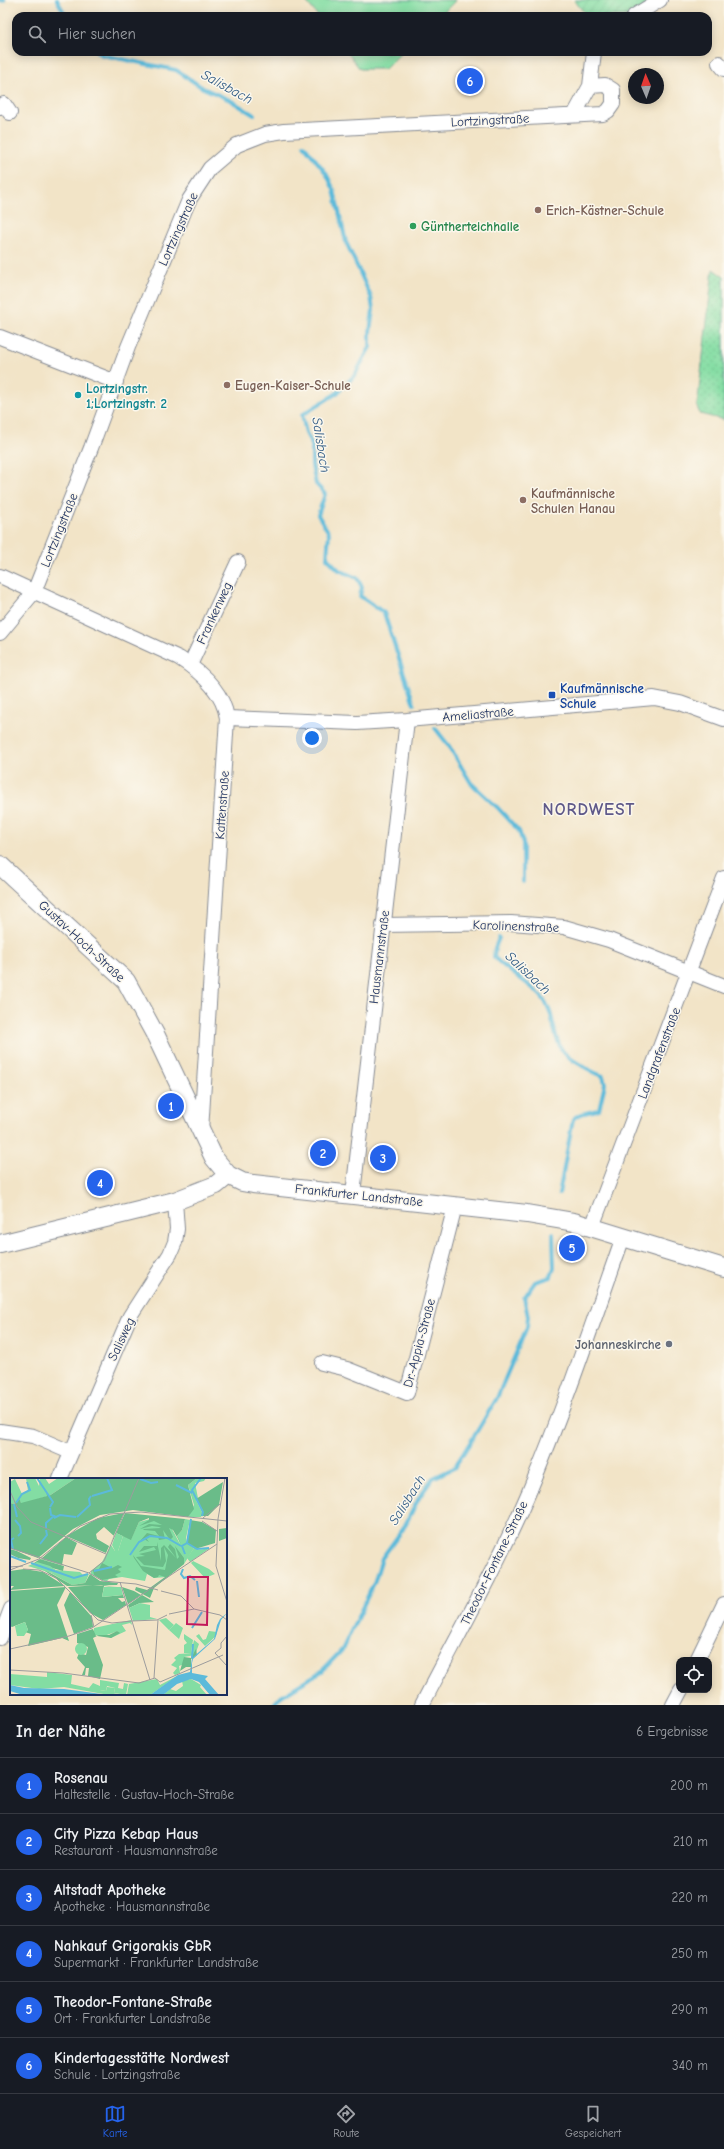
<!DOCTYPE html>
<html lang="de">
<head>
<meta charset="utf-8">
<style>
  :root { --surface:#171b24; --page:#20242c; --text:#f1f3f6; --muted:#9ea1a6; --line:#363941; --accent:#2563eb }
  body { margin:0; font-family:"Comic Neue",sans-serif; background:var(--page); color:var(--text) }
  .controls { position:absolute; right:12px; bottom:12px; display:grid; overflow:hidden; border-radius:8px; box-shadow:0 2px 10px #0003 }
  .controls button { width:36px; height:36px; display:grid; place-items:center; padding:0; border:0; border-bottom:1px solid var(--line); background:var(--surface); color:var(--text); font:20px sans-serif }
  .compass { position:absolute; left:628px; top:68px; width:36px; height:36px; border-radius:50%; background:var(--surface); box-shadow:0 2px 10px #0003; rotate:358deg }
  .you { position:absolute; left:312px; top:738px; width:14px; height:14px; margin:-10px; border:3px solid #fff; border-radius:50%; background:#1a73e8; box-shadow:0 0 0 6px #1a73e833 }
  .badge { display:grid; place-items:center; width:26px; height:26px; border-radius:50%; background:var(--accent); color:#fff; font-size:13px; font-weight:700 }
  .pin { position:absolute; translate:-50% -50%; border:2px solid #fff; box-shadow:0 1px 4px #0006 }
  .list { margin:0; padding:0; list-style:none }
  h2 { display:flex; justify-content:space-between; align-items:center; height:52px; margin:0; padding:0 16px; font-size:17px }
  h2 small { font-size:13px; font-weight:400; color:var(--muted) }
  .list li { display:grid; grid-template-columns:26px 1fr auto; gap:12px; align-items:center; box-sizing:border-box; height:56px; padding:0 16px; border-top:1px solid var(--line) }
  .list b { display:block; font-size:15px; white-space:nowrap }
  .list p { margin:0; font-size:13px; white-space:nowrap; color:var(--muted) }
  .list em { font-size:13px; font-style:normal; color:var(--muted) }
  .icon { flex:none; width:22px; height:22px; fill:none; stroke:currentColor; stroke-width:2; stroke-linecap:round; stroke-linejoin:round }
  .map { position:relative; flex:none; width:724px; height:1705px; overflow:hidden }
  .search { position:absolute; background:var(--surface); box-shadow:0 2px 10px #0003; left:12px; right:12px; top:12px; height:44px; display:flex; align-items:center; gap:10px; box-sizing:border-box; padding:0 14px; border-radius:12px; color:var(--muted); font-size:15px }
  .sheet { height:388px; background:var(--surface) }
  nav { display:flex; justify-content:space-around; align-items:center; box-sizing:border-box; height:56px; border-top:1px solid var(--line); background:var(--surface); font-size:11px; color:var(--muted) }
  nav a { display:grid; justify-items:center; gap:2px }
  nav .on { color:var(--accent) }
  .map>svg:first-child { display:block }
</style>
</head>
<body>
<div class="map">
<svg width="724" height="1705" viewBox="0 0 724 1705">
  <defs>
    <pattern id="grass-dots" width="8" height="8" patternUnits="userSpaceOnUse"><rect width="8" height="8" fill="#83dda3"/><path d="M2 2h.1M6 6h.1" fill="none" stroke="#71be8f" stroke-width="1.8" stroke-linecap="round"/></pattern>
    <pattern id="garden-furrows" width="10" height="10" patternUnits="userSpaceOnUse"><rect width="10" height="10" fill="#83dda3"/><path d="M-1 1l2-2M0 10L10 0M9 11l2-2" fill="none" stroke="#71be8f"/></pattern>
  </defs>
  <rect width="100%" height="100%" fill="#fbf7ec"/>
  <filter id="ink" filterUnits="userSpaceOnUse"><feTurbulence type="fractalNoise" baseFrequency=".025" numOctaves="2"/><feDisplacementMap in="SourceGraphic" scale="8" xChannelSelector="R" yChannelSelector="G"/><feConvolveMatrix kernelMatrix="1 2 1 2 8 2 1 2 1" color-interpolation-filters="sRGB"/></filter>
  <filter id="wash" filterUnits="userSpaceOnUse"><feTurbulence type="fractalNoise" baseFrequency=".012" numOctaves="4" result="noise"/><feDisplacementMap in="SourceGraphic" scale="16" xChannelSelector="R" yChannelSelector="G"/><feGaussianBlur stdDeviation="0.9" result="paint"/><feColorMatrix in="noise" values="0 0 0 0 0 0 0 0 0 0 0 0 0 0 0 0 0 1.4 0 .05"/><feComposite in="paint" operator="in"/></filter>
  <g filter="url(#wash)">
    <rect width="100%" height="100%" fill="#f2e4c7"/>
    <path fill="url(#grass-dots)" stroke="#4f8680" d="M 713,269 L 724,277 L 724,420 L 700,414 L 697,407 Z"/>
    <path fill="url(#garden-furrows)" stroke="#4f8680" d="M 574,0 L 655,0 L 628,16 L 587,16 Z"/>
    <path fill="#83dda3" stroke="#4f8680" d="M 305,0 L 456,0 L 440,16 L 318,16 Z
      M 347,52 L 402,52 L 385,69 L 360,69 Z"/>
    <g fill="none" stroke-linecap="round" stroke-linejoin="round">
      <path stroke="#5cbada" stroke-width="4" d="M 57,0 L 66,16
        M 0,1 L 4,0
        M 97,52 L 102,55 L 176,70 L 203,88 L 230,100 L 254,115
        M 304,145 L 326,173 L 334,190 L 346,242 L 371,297 L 373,310 L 370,332 L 370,347 L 355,375 L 337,393 L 302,415 L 306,433 L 312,445 L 312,465 L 316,484 L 325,494 L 318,515 L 329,533 L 327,558 L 339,570 L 357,578 L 362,587 L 360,596 L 384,613 L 414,704
        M 435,728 L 449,746 L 471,783 L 498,808 L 519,831 L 523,843 L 523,882
        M 499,938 L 495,948 L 494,957 C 508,972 527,981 541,996 C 556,1013 551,1034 562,1050 C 566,1058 594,1073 603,1076 L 605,1084 L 599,1109 C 591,1113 579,1112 573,1119 L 559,1194
        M 273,1705 L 281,1696 L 322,1671 L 342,1650 L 374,1583 L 382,1558 L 403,1529 L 420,1496 L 433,1478 L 454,1468 L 476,1433 L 497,1398 L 527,1327 L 528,1316 L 524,1298 L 535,1282 L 551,1277 L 554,1267 L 553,1234"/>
    </g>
  </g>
  <g filter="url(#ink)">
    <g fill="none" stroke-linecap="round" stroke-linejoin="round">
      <defs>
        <path id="minor" d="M 634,16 L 660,0
          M 719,63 L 724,69
          M 590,86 L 594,52
          M 0,107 L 4,104 L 10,113
          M 0,337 L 116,382
          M 0,576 L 179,658 C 201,672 223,691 227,718 L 201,1131
          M 0,633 L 34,592 L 91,448 L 128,347 L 189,200 L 210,168 L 237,145 L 265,134 L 284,131 L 603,114 L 608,111 L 613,104 L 613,90 L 605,85 L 590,86 L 574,115
          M 190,665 L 238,562
          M 227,718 L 357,723 L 407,720 L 654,698 L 680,703 L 724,719
          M 383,925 L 511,923 L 564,927 L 609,940 L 724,986
          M 353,1194 L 407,720
          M 592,1227 L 724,878
          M 322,1363 L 347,1369 L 407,1393 L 455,1206
          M 0,1431 L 33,1436 L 70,1452
          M 60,1479 L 130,1316 L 170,1254 L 175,1242 L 177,1229 L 175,1201
          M 0,1638 L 11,1609
          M 697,1660 L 724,1604
          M 422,1705 C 458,1635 498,1565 529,1492 C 564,1409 593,1322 623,1237
          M 673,1705 L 681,1690"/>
        <path id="major" d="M 0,865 L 126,981 L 156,1036 L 214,1158 L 228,1175 L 242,1182 L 253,1184 L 527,1214 L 574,1222 L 724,1268
          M 0,1244 L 175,1201 L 216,1185 L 228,1175"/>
      </defs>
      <use href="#minor" stroke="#868a92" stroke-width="16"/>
      <use href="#major" stroke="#868a92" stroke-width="20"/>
      <use href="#minor" stroke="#fff" stroke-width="14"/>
      <use href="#major" stroke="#fff" stroke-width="18"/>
    </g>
  </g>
  <g fill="#8d6e63" stroke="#fbf7ec" stroke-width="1.5">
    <circle cx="538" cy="210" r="4"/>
    <circle cx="227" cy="385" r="4"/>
    <circle cx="523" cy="500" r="4"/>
  </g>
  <circle fill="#2e9e5b" stroke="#fbf7ec" stroke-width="1.5" cx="413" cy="226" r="4"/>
  <circle fill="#0f9aa8" stroke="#fbf7ec" stroke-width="1.5" cx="78" cy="395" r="4"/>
  <rect fill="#1a4fb4" stroke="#fbf7ec" stroke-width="1.5" x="548" y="691" width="8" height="8" rx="2"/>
  <circle fill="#6b7280" stroke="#fbf7ec" stroke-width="1.5" cx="669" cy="1344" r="4"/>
  <g text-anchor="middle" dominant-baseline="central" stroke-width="3" stroke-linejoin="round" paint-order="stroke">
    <g font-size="13" fill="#1b2f5e" stroke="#fbf7ec">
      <text transform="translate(490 120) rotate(-3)">Lortzingstraße</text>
      <text transform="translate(178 229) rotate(-66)">Lortzingstraße</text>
      <text transform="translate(59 530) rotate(-68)">Lortzingstraße</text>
      <text transform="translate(214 613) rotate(-65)">Frankenweg</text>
      <text transform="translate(478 714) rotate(-5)">Ameliastraße</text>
      <text transform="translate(222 805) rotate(-86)">Kattenstraße</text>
      <text transform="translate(516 926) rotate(2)">Karolinenstraße</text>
      <text transform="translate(82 941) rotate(43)">Gustav-Hoch-Straße</text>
      <text transform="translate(379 957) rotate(-83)">Hausmannstraße</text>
      <text transform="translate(659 1053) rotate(-69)">Landgrafenstraße</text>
      <text transform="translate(359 1195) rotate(6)">Frankfurter Landstraße</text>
      <text transform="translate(121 1339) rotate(-65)">Salisweg</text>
      <text transform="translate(419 1343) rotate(-75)">Dr.-Appia-Straße</text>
      <text transform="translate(494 1563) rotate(-64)">Theodor-Fontane-Straße</text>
    </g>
    <g font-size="13" font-weight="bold" fill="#785e54" stroke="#fbf7ec" text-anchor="start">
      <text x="546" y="210">Erich-Kästner-Schule</text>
      <text x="235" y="385">Eugen-Kaiser-Schule</text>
      <text x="531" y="493">Kaufmännische<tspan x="531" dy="15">Schulen Hanau</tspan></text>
    </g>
    <g font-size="13" font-weight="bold" fill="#27864d" stroke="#fbf7ec" text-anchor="start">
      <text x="421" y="226">Güntherteichhalle</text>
    </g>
    <g font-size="13" font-weight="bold" fill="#0d838f" stroke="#fbf7ec" text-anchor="start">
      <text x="86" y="388">Lortzingstr.<tspan x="86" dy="15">1;Lortzingstr. 2</tspan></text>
    </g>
    <g font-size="13" font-weight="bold" fill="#164399" stroke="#fbf7ec" text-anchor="start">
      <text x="560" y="688">Kaufmännische<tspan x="560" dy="15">Schule</tspan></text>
    </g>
    <g font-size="13" font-weight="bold" fill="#5b616d" stroke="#fbf7ec" text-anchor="end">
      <text x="661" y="1344">Johanneskirche</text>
    </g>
    <g font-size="14" font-style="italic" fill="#2e5983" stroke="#fbf7ec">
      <text transform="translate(227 87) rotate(29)">Salisbach</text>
      <text transform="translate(321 445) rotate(81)">Salisbach</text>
      <text transform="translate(528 973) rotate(43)">Salisbach</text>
      <text transform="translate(407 1500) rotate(-58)">Salisbach</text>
    </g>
    <g font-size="17" font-weight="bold" letter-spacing="1" fill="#5f5989" stroke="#fbf7ec">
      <text x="589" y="809">NORDWEST</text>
    </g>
  </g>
  <g transform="translate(10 1478)">
    <rect width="217" height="217" fill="#f2e4c7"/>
    <path d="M 16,0 L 25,0 L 29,8 L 30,0 L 35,0 L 39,6 L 48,0 L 66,0 L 39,18 L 36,12 L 38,18 L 11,26 L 9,20 L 5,26 L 0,25 L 0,4 L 5,1 L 12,16 L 18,13 ZM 187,0 L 196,0 L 194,3 L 198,0 L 194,3 L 185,5 L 188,20 L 186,22 L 193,36 L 191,39 L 178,39 L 184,27 L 178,7 ZM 148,39 L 162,51 L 170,66 L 167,58 L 172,52 L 175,41 L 180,42 L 176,60 L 177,65 L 184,70 L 174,86 L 157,99 L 144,100 L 137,96 L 135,103 L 112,99 L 99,101 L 96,104 L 81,96 L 81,93 L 92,84 L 101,67 L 105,73 L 108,73 L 113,58 L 121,61 L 129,44 ZM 46,92 L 70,94 L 73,97 L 79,96 L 75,105 L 62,107 L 41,95 ZM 121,142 L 122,147 L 120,145 L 112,147 L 116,153 L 101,160 L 99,159 L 108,153 L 94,158 L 84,157 L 84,150 ZM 184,162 L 189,166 L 185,177 L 174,179 L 174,186 L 169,188 L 170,195 L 165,197 L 163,195 L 167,190 L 161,187 L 166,182 L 164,180 L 169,176 L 181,175 ZM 37,194 L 62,197 L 61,206 L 79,210 L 83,205 L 90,208 L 90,212 L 96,213 L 97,209 L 105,210 L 104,215 L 108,215 L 99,217 L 54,209 L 29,211 L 0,207 L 0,196 L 37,199 ZM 169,197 L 140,217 L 117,217 L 119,206 L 147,201 L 150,207 ZM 181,201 L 191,207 L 190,209 L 197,217 L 153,217 L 160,211 L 166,213 L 173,208 L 172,203 Z" fill="#83dda3"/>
    <path d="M 66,0 L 129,0 L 132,2 L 133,0 L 187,0 L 178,7 L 184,31 L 178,39 L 123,32 L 90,37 L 63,51 L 28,80 L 0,70 L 0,25 L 5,26 L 9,20 L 11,25 L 37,18 L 36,12 L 39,18 ZM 213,4 L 209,27 L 198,38 L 191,38 L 193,33 L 186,21 ZM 114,35 L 96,75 L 56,58 L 88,40 ZM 94,49 L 104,58 L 99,68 L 87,61 L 86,56 ZM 115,35 L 175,41 L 172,52 L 167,58 L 171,66 L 163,52 L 159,50 L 163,59 L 160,62 L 153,52 L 155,61 L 149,62 L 148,59 L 141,58 L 136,60 L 139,64 L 134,61 L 130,63 L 137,55 L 149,58 L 145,53 L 134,52 L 133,51 L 151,50 L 149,49 L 142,48 L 130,51 L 139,46 L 152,47 L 144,43 L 129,48 L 139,42 L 139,40 L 129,44 L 121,62 L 106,55 ZM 180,42 L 192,44 L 206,52 L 205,65 L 185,71 L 177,64 ZM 217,50 L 217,60 L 209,63 L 209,51 ZM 56,59 L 67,65 L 62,77 L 54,76 L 52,87 L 31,81 ZM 147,64 L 151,83 L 151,70 L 154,67 L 166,80 L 158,69 L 160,66 L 165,71 L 167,81 L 169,79 L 165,68 L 174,80 L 174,86 L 144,110 L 140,120 L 125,112 L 126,109 L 137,112 L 155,99 L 149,97 L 148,99 L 144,100 L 133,93 L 124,80 L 123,77 L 131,88 L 155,92 L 158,77 L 154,69 L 156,83 L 153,89 L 134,87 L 126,79 L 135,78 L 129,76 L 146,72 L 144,69 L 129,74 L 134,68 L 147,68 ZM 0,71 L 7,73 L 21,80 L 20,82 L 8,80 L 0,76 ZM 30,81 L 54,88 L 53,93 L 24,85 ZM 92,85 L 102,90 L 108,87 L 112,89 L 108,91 L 111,94 L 105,97 L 108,99 L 92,102 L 84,97 L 83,92 L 89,91 ZM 18,88 L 33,91 L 62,107 L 75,105 L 80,96 L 90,103 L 108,105 L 107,107 L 57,108 L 32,91 ZM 14,91 L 33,94 L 55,108 L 0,112 L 4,108 L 0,108 L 0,93 ZM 91,107 L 107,109 L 94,108 L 92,119 L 113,117 L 114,120 L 108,120 L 112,124 L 115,123 L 116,127 L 93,142 L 80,135 L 58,109 ZM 56,109 L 47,127 L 59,163 L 52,160 L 18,168 L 21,156 L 15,154 L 18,152 L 15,144 L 2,149 L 0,148 L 0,113 ZM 112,109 L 124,113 L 131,117 L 118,126 ZM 60,114 L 82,139 L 83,149 L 64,156 L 54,127 ZM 132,117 L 144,124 L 130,125 L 119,130 L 118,127 ZM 83,151 L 86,158 L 89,157 L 99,157 L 107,153 L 110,155 L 101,160 L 87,158 L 83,160 L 93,187 L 90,201 L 78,198 L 79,190 L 76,190 L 75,197 L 72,197 L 75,189 L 67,180 L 69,175 L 76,177 L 78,169 L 67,165 L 67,156 ZM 186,171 L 187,177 L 181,181 L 181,189 L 176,189 L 170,193 L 174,179 L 181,180 Z" fill="#6abc89" fill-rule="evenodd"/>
    <path d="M 27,84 L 40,88 L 46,92 L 41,95 L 18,88 Z" fill="#83dda3"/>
    <path d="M 166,145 L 173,150 L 169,161 L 159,152 ZM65 171a6 6 0 1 1 12 0a6 6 0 1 1-12 0Z" fill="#83dda3"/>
    <path d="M 184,70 L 188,72 L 200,70 L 180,84 L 177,80 ZM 183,83 L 199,91 L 205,96 L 195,100 L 181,85 ZM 130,125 L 140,127 L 140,139 L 147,141 L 123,143 L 119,130 ZM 156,140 L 164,147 L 159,152 L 149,142 ZM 199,153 L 207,154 L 206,158 L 195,168 L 186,158 L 189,156 L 193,162 L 196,161 ZM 174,156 L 183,162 L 181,175 L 174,175 L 174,167 L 177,165 L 174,161 ZM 90,202 L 109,205 L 108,210 L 113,211 L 114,205 L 118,206 L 116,217 L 104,215 L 105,210 L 97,208 L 96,213 L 90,212 Z" fill="#83dda3"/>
    <path d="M 106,55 L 113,58 L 108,73 L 105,73 L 102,67 ZM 94,109 L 111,109 L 113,117 L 92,119 ZM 15,144 L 18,152 L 14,158 L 7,158 L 5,148 Z" fill="#83dda3"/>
    <path d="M 217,135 L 211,142 L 205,161 L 183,181 L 182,185 L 182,195 L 198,198 L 195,201 L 209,217 L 200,217 L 189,204 L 181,201 L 167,206 L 153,217 L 140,217 L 168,197 L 180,194 L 182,180 L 204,161 L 207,147 L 210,141 ZM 0,207 L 14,210 L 54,211 L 99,217 L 13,217 L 0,213 Z" fill="#5cbada"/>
    <path fill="none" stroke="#5cbada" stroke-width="2" d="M 27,0 L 43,24 L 40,29M 191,0 L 182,12 L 193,34 L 192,38M 130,1 L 141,5 L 148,4M 166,7 L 182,15M 82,18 L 102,12 L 97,0M 6,25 L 12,16 L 20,12 L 17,4M 4,26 L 7,39M 67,39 L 80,27 L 79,21 L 81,18M 44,40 L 50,37 L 66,39M 181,41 L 177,65 L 187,71 L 199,70M 5,42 L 10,48 L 11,55 L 8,58M 36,50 L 36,45 L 44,38 L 41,37 L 40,30M 30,66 L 37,57 L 36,52M 3,71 L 1,62 L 4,60M 175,76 L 172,68 L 177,65M 120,77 L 129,64 L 140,58 L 157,60 L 171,68M 0,78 L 16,84M 21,85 L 64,100 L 78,96M 173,91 L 171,96 L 174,100 L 180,98 L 185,102M 84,93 L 102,89M 187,103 L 189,119M 182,150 L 192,134M 182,180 L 183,166"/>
    <path fill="none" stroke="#9c9c9d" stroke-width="1" d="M 129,0 L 94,83 L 79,95 L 93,103 L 126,106 L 148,112M 0,13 L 7,29 L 21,44 L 96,76M 193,40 L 210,26M 192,43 L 207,53M 207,66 L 206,88 L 217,124M 207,66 L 208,41 L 215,0M 0,70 L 79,95M 0,89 L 13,88M 13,91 L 29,92 L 46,100 L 88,142 L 102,145 L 122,143M 0,92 L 29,81 L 70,48 L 100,36 L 131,34 L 217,43M 110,104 L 140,202M 151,113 L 171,118 L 184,131M 159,136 L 184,131 L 210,137 L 217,142M 81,137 L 84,149M 122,143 L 147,142 L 157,137M 217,158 L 211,165 L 211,170 L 205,175 L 217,188M 0,171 L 59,158 L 82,150 L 207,66M 0,192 L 53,195 L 129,205 L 145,200 L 150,204 L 213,177M 144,200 L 148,142"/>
    <path fill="#c2185b" fill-opacity="0.15" stroke="#c2185b" stroke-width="2" d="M 178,99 L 198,99 L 197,147 L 177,146 Z"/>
    <rect width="217" height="217" fill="none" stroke="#1b2f5e" stroke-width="2"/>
  </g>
</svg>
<div class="controls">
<button><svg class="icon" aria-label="locate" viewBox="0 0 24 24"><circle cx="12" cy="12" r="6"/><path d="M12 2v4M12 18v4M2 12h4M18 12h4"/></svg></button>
</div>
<svg class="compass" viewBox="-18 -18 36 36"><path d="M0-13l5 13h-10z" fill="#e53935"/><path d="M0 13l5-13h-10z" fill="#9ea1a6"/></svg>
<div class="you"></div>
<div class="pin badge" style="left:171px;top:1106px">1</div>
<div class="pin badge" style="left:323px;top:1153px">2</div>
<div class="pin badge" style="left:383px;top:1158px">3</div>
<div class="pin badge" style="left:100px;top:1183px">4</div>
<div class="pin badge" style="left:572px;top:1248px">5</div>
<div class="pin badge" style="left:470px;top:81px">6</div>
<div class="search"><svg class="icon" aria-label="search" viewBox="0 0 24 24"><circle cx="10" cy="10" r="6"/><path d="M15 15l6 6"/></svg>Hier suchen</div>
</div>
<section class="sheet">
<h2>In der Nähe<small>6 Ergebnisse</small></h2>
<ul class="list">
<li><span class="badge">1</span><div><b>Rosenau</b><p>Haltestelle · Gustav-Hoch-Straße</p></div><em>200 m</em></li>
<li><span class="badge">2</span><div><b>City Pizza Kebap Haus</b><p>Restaurant · Hausmannstraße</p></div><em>210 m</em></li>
<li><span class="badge">3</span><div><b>Altstadt Apotheke</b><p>Apotheke · Hausmannstraße</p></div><em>220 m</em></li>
<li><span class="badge">4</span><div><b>Nahkauf Grigorakis GbR</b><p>Supermarkt · Frankfurter Landstraße</p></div><em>250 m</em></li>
<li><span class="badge">5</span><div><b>Theodor-Fontane-Straße</b><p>Ort · Frankfurter Landstraße</p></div><em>290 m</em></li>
<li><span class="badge">6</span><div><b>Kindertagesstätte Nordwest</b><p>Schule · Lortzingstraße</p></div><em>340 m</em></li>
</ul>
</section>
<nav>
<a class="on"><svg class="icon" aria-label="map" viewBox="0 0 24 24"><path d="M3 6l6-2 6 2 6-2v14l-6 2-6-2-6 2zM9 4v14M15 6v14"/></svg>Karte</a>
<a><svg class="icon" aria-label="directions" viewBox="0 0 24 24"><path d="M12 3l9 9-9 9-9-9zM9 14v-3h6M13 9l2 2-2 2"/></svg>Route</a>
<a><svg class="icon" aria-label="saved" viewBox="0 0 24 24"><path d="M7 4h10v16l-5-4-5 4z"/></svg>Gespeichert</a>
</nav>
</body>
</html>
